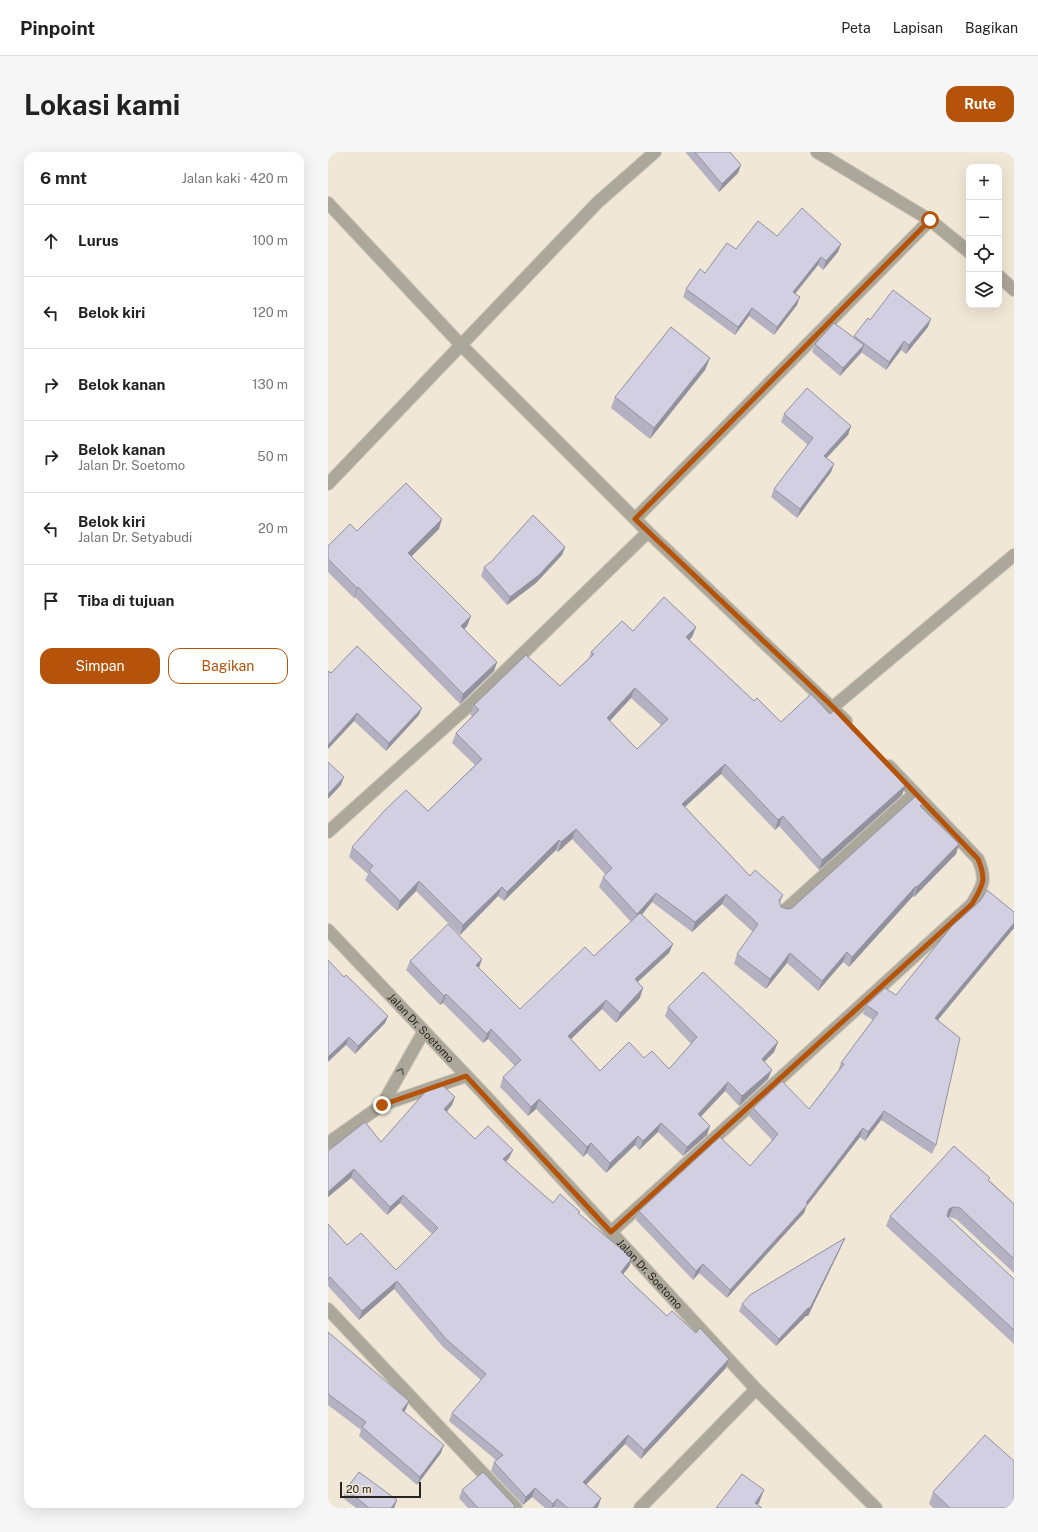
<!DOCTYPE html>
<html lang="id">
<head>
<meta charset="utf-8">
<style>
  :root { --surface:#fff; --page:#f6f6f6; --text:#222; --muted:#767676; --line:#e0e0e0; --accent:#b45309 }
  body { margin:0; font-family:"Public Sans",sans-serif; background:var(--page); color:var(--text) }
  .controls { position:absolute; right:12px; top:12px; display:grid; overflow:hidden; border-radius:8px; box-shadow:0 4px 16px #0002 }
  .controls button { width:36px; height:36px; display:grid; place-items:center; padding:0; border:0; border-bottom:1px solid var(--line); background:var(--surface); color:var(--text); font:20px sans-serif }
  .scale { position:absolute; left:12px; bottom:10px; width:81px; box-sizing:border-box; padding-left:4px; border:2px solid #28251e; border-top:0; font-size:11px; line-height:14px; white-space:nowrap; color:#28251e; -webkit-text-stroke:3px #f1e7d7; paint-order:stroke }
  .stop { position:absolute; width:12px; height:12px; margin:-9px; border:3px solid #b45309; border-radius:50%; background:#fff }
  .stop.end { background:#b45309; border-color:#fff; box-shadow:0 1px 4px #0008 }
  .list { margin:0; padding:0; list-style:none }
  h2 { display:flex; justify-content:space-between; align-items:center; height:52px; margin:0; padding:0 16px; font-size:17px }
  h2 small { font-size:13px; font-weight:400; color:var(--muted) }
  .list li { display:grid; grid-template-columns:26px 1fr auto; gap:12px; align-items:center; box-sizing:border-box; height:72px; padding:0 16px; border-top:1px solid var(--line) }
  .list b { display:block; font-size:15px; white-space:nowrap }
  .list p { margin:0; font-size:13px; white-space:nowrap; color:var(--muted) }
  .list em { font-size:13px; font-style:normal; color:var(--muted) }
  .actions { display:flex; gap:8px; padding:12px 16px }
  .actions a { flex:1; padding:9px 0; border:1px solid var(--accent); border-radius:12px; text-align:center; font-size:14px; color:var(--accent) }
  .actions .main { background:var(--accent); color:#fff }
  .icon { flex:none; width:22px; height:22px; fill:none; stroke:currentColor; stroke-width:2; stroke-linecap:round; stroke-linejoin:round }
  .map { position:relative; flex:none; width:686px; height:1356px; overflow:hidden; border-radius:12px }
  header { display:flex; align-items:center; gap:24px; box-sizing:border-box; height:56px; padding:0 20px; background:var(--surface); border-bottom:1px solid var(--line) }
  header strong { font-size:19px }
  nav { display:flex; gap:22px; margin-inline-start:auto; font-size:14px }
  .intro { display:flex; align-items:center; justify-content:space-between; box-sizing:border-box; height:96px; padding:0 24px }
  h1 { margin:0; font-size:28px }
  .button { padding:10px 18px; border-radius:12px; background:var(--accent); color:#fff; font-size:14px; font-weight:700 }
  main { display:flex; gap:24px; padding:0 24px }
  aside { flex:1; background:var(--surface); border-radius:12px; box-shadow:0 4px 16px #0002 }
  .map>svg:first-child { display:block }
</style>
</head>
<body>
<header>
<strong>Pinpoint</strong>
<nav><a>Peta</a><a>Lapisan</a><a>Bagikan</a></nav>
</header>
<div class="intro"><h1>Lokasi kami</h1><a class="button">Rute</a></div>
<main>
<aside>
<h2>6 mnt<small>Jalan kaki · 420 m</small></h2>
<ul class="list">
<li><svg class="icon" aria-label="ahead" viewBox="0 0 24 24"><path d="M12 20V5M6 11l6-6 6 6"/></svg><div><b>Lurus</b></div><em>100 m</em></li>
<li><svg class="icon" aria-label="left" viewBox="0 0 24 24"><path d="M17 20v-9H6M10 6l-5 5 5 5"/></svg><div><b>Belok kiri</b></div><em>120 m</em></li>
<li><svg class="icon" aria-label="right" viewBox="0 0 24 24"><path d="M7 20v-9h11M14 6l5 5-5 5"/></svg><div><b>Belok kanan</b></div><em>130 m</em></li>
<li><svg class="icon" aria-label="right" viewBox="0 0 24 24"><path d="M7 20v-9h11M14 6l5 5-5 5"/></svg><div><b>Belok kanan</b><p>Jalan Dr. Soetomo</p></div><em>50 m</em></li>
<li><svg class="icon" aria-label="left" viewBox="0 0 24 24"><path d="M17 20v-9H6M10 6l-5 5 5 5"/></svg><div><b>Belok kiri</b><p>Jalan Dr. Setyabudi</p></div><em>20 m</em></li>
<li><svg class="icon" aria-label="arrive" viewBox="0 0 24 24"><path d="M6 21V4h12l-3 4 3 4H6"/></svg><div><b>Tiba di tujuan</b></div></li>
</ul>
<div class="actions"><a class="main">Simpan</a><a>Bagikan</a></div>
</aside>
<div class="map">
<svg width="686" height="1356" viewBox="0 0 686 1356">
  <rect width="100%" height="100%" fill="#f1e7d7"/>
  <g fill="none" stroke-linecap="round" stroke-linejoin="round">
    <defs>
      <g id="minor">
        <path d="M 489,0 L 602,68 L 641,100"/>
        <path d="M 0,51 L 133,193 L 320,380 L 518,569"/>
        <path d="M 671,124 L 686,138"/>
        <path d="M 0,332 L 270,50 L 327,0"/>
        <path d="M 307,367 L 602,68"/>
        <path d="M 505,555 L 686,403"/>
        <path d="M 0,680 L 146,549 L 320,380"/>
        <path d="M 455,760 L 587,641"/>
        <path id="s1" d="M 0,778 L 153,939 L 428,1237 L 548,1356"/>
        <path d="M 54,953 L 96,879"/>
        <path d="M 0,991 L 54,953 L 138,924"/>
        <path d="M 283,1080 L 644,752 C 655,733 659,728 650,707 L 561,614"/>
        <path d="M 0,1157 L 188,1356"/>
        <path d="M 312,1356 L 428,1237"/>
      </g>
    </defs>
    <use href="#minor" stroke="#cdc4b6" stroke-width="14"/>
    <use href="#minor" stroke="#aba79a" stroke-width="12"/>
  </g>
  <path fill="#b4b2c2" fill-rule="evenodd" d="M 358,0 L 402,0 L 413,13 L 410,21 L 391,40 L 358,1 Z
    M 449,84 L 513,92 L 510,100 L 495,118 L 490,113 L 467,142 L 469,153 L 446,183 L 421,164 L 407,183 L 355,145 L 358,137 L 377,121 L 408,97 Z
    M 542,168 L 600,175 L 578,202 L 573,198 L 558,218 L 533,200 L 533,201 L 512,224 L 484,200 L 487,192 L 526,186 L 526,184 Z
    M 382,206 L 377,218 L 322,287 L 283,256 L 287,245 Z
    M 456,262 L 523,274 L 520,283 L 498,306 L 506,312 L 503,320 L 469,366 L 443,345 L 446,337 L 480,293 L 453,270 Z
    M 111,377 L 83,404 L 143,464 L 139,474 L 136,477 L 169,510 L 166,519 L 132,552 L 27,445 L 26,446 L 0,420 L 0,394 L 29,379 Z
    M 237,395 L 234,403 L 208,431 L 179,453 L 153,424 L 156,415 Z
    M 368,475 L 364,485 L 361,488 L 426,549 L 453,570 L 502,562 L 571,626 L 574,643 L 491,718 L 451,674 L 447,678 L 393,622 L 357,655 L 422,724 L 455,743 L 452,751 L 453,755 L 460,757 L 464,756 L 594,656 L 628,702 L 586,745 L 585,744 L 521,815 L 515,810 L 490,839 L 459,811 L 438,837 L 406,812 L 409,802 L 425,780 L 394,752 L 364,780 L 324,750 L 314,763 L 345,792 L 341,801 L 310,830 L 312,846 L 288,871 L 274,857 L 243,887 L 272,919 L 316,906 L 341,917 L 363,892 L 337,864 L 340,855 L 450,890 L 446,900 L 436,910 L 440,927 L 411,954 L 397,939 L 373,964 L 382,974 L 379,983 L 355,1004 L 330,980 L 311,998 L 307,993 L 278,1021 L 259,1001 L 255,1005 L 208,957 L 200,964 L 172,935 L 175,925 L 187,914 L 160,887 L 155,891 L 115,851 L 112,853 L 78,818 L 82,809 L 151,816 L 192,857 L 266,804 L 303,770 L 271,735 L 275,725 L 278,723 L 244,687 L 230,700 L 228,698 L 176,749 L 170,744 L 132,783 L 88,739 L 69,759 L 37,728 L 40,722 L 21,705 L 24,695 L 100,659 L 147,613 L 124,591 L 128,581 L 144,564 L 142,562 L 146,553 L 232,534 L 261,506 L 263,500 L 305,479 ZM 303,546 L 333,573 L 309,597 L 282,569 Z
    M 0,519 L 3,521 L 91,563 L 58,599 L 26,569 L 0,597 Z
    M 686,771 L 686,776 L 610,868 L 608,993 L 604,1002 L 553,968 L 537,989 L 532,985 L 478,1055 L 476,1061 L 399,1146 L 371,1121 L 365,1128 L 308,1068 L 311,1059 L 422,1014 L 444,988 L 421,964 L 425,956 L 481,957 L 510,919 L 513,911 L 545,868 L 535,862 L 538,853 L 568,843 Z
    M 16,825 L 60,864 L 57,871 L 27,902 L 18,893 Z
    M 124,953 L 119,960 L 147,987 L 185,998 L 181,1006 L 178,1010 L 225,1051 L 251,1062 L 304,1106 L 301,1115 L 295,1122 L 339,1164 L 398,1216 L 313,1307 L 297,1292 L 258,1333 L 273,1346 L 270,1355 L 269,1356 L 227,1356 L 226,1355 L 226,1356 L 217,1356 L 204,1345 L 195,1353 L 163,1319 L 166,1310 L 168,1308 L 121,1269 L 124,1261 L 153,1228 L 115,1195 L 66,1137 L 31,1168 L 0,1134 L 0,1072 L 19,1093 L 68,1118 L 104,1082 L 72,1051 L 59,1063 L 23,1026 L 0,1045 L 0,999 L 53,990 Z
    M 661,1028 L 686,1052 L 686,1121 L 628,1067 L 621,1065 L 620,1065 L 622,1067 L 686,1127 L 686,1192 L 558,1074 L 562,1064 Z
    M 517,1086 L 514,1093 L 480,1164 L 478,1164 L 448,1194 L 411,1159 L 414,1152 Z
    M 0,1180 L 78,1257 L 76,1260 L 113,1301 L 89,1333 L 31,1284 L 33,1278 L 0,1253 Z
    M 18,1337 L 69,1348 L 66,1356 L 28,1356 L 15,1346 Z
    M 134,1338 L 186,1356 L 140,1356 L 131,1346 Z
    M 605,1340 L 686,1356 L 605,1356 L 601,1352 Z"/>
  <path fill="#92919e" d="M 413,13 L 410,21 L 391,40 L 394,32 Z
    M 513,92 L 510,100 L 495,118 L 498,109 Z
    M 493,105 L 490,113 L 462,148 L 465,140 Z
    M 472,145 L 469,153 L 446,183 L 449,175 Z
    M 424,156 L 421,164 L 407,183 L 410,175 Z
    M 603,167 L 600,175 L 578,202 L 581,193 Z
    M 576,189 L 573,198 L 558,218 L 561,210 Z
    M 536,193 L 533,201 L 512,224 L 515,216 Z
    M 382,206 L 377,218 L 322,287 L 326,276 Z
    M 523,274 L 520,283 L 493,312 L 496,304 Z
    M 506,312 L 503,320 L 469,366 L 472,357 Z
    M 114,367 L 111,377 L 77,411 L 80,401 Z
    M 237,395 L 234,403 L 208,431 L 179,453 L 182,445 Z
    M 30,435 L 27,445 L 26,446 L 29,436 Z
    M 143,464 L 139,474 L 129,484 L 133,474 Z
    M 368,475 L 364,485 L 355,495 L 358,485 Z
    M 169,510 L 166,519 L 132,552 L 135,542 Z
    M 307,536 L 303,546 L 276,575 L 279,566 Z
    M 94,556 L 91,563 L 58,599 L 61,591 Z
    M 29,561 L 26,569 L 0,597 L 0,593 Z
    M 397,612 L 393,622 L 350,661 L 354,652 Z
    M 16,625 L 13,633 L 0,647 L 0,642 Z
    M 578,633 L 574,643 L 491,718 L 494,708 Z
    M 455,664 L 451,674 L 447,678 L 450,668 Z
    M 248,677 L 244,687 L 230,700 L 233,690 Z
    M 231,688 L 228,698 L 176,749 L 179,740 Z
    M 631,692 L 628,702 L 586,745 L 589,735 Z
    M 91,729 L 88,739 L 69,759 L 72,749 Z
    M 588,734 L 585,744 L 521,815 L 524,805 Z
    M 174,735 L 170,744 L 132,783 L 135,773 Z
    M 328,741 L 324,750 L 306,772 L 309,762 Z
    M 398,742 L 394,752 L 364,780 L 367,770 Z
    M 686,771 L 686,776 L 604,875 L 607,866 Z
    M 345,792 L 341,801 L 303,836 L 307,827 Z
    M 519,800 L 515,810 L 490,839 L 494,829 Z
    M 462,801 L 459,811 L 438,837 L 442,827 Z
    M 154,807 L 151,816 L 148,813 Z
    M 315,836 L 312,846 L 288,871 L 292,861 Z
    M 118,842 L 115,851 L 112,853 L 116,844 Z
    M 278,848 L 274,857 L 237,893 L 240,884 Z
    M 60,864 L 57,871 L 27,902 L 30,894 Z
    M 163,877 L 160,887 L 155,891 L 159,882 Z
    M 21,885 L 18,893 L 0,910 L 0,905 Z
    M 450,890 L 446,900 L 430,916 L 434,907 Z
    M 444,918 L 440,927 L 411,954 L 414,944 Z
    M 400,930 L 397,939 L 367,971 L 370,962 Z
    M 127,945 L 124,953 L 113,966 L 116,957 Z
    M 211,947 L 208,957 L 200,964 L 203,955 Z
    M 556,959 L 553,968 L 537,989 L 540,980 Z
    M 333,971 L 330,980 L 311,998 L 315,989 Z
    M 382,974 L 379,983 L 355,1004 L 359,995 Z
    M 535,976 L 532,985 L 478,1055 L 476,1061 L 399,1146 L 402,1138 L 478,1051 Z
    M 310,984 L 307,993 L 278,1021 L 282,1011 Z
    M 263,991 L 259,1001 L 255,1005 L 259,995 Z
    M 185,998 L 181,1006 L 172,1015 L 175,1007 Z
    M 26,1017 L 23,1026 L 0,1045 L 0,1040 Z
    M 75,1043 L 72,1051 L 59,1063 L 62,1055 Z
    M 625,1055 L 621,1065 L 617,1067 L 621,1057 Z
    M 517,1086 L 514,1093 L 480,1164 L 478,1164 L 448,1194 L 451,1187 Z
    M 304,1106 L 301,1115 L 290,1128 L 293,1120 Z
    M 375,1112 L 371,1121 L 365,1128 L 368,1119 Z
    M 69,1129 L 66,1137 L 31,1168 L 34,1159 Z
    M 401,1207 L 398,1216 L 313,1307 L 316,1298 Z
    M 81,1249 L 78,1257 L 71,1267 L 74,1258 Z
    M 300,1283 L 297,1292 L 252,1339 L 255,1330 Z
    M 116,1293 L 113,1301 L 89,1333 L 92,1325 Z
    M 207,1336 L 204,1345 L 195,1353 L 198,1345 Z
    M 436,1338 L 431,1351 L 428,1356 L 427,1351 Z
    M 273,1346 L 270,1355 L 269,1356 L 265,1356 Z
    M 229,1347 L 226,1355 L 223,1356 L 225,1352 Z
    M 69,1348 L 66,1356 L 63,1356 Z"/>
  <path fill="#d1cfe1" stroke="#92919e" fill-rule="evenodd" d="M 367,0 L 402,0 L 413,13 L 394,32 Z
    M 474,56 L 513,92 L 498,109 L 493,105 L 465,140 L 472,145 L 449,175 L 424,156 L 410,175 L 358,137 L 372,117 L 377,121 L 399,91 L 408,97 L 430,69 L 449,84 Z
    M 565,138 L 603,167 L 581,193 L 576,189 L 561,210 L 526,184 L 540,166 L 542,168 Z
    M 506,171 L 536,193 L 515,216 L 487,192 Z
    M 343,175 L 382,206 L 326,276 L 287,245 Z
    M 479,236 L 523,274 L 496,304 L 506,312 L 472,357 L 446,337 L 485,286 L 456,262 Z
    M 78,331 L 114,367 L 80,401 L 143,464 L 133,474 L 169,510 L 135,542 L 30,435 L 29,436 L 0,407 L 0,394 L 22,372 L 29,379 Z
    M 205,363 L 237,395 L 211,423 L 182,445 L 156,415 L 164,409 Z
    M 336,445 L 368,475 L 358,485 L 426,549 L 429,546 L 453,570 L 483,542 L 502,562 L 509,556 L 572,623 L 570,625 L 578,633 L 494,708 L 455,664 L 450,668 L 397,612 L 354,652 L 422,724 L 427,718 L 455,743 L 451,748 L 453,755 L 460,757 L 464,756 L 589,643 L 596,650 L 592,654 L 631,692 L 589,735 L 588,734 L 524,805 L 519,800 L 494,829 L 462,801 L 442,827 L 409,802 L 430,772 L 398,742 L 367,770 L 328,741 L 309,762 L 275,725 L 284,716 L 248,677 L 233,690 L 231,688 L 179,740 L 174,735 L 135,773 L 91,729 L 72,749 L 41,718 L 45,714 L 24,695 L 57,658 L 78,638 L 100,659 L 154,607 L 128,581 L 151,558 L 146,553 L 198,503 L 232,534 L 266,502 L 263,500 L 294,469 L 305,479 ZM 307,536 L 340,567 L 309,597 L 279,566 Z
    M 29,494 L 94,556 L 61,591 L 29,561 L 0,593 L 0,519 L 3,521 Z
    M 0,610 L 16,625 L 0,642 Z
    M 659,738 L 686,760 L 686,771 L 607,866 L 632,886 L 608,993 L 556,959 L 540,980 L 535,976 L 478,1051 L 480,1052 L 402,1138 L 375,1112 L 368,1119 L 311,1059 L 392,985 L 422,1014 L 450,982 L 425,956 L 454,929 L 481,957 L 516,912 L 513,911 L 550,861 L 538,853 L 557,836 L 568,843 L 624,774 L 652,749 Z
    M 312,761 L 345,792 L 307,827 L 315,836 L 292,861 L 278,848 L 240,884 L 272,919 L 301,890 L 316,906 L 324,899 L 341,917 L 369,885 L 340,855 L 375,820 L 450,890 L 434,907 L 444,918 L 414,944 L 400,930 L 370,962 L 382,974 L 359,995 L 333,971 L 315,989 L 310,984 L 282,1011 L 263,991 L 259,995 L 211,947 L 203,955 L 175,925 L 193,908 L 163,877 L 159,882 L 118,842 L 116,844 L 82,809 L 120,772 L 154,807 L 148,813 L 192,857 L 257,795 L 266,804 Z
    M 0,808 L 16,825 L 18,823 L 60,864 L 30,894 L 21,885 L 0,905 Z
    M 114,933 L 127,945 L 116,957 L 147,987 L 160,974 L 185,998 L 175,1007 L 225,1051 L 232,1042 L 252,1060 L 250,1061 L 304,1106 L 293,1120 L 305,1132 L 339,1164 L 344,1159 L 368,1181 L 372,1176 L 401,1207 L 316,1298 L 300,1283 L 255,1330 L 273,1346 L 265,1356 L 240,1356 L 229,1347 L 225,1352 L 207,1336 L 198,1345 L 166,1310 L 175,1303 L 124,1261 L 158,1222 L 118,1187 L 69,1129 L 34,1159 L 2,1125 L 0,1128 L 0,1072 L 19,1093 L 33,1081 L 68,1118 L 110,1076 L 75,1043 L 62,1055 L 26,1017 L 0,1040 L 0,999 L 37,970 L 53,990 L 99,938 Z
    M 626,994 L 662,1026 L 660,1028 L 686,1052 L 686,1107 L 632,1056 L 625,1055 L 621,1057 L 619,1064 L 622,1067 L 686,1127 L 686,1178 L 562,1064 Z
    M 517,1086 L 482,1156 L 480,1156 L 451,1187 L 414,1152 L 422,1143 Z
    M 0,1180 L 81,1249 L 74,1258 L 116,1293 L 92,1325 L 34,1275 L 38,1270 L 0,1242 Z
    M 657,1283 L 686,1309 L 686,1356 L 622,1356 L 605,1340 Z
    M 31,1320 L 69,1348 L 63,1356 L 41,1356 L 18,1337 Z
    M 155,1320 L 187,1354 L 185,1356 L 150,1356 L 134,1338 Z
    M 414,1322 L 436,1338 L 427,1351 L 434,1356 L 388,1356 Z"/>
  <defs><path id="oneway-chevron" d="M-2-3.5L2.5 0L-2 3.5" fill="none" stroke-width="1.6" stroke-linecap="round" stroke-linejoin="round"/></defs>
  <use stroke="#636056" href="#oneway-chevron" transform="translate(73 919) rotate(-60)"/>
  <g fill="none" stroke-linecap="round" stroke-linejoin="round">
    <path stroke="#b45309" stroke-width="5" d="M 54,953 L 138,924 L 283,1080 L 644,752 C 655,733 659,728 650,707 L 505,555 L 307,367 L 602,68"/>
  </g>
  <g text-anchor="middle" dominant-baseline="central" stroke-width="3.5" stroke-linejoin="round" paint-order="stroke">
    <g font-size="11" fill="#28251e" stroke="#f1e7d7">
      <text stroke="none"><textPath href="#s1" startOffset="135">Jalan Dr. Soetomo</textPath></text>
      <text stroke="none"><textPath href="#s1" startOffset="471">Jalan Dr. Soetomo</textPath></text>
    </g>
  </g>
</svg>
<div class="controls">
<button>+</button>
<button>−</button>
<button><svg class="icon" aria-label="locate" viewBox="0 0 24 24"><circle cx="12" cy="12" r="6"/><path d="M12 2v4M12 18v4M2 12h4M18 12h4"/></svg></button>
<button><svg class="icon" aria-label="layers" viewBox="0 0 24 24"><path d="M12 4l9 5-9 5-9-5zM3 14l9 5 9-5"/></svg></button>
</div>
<div class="scale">20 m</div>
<div class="stop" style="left:602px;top:68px"></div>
<div class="stop end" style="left:54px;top:953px"></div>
</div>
</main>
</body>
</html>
